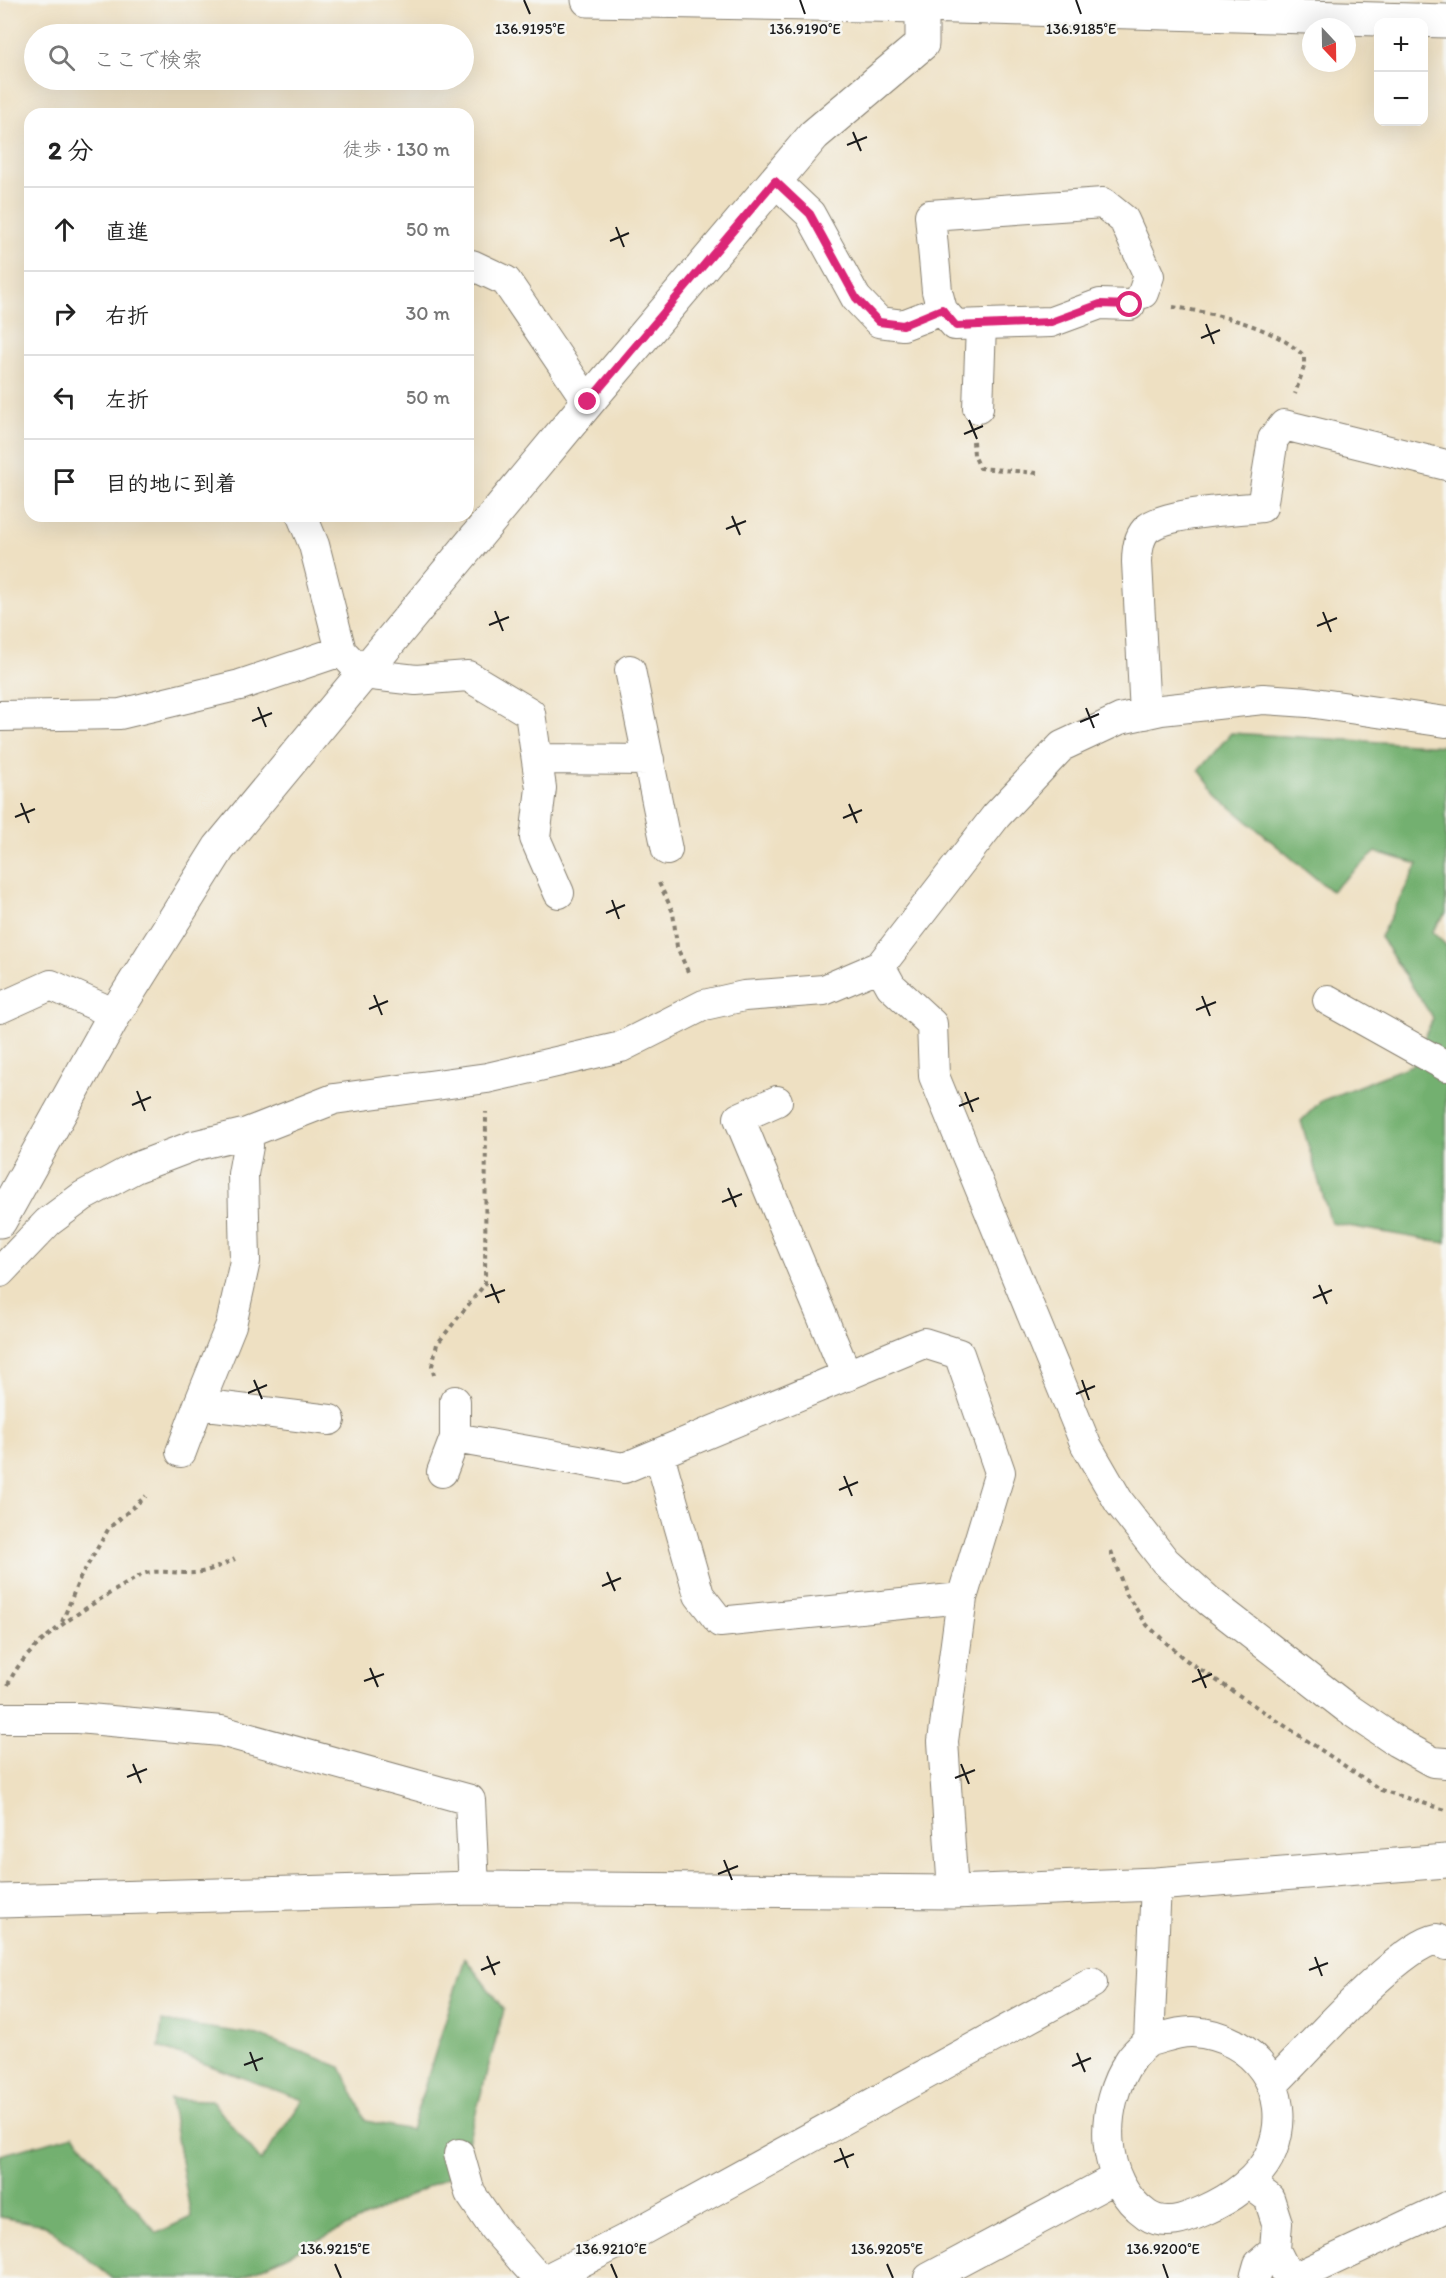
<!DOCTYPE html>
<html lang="ja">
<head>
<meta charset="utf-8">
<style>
  :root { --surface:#fff; --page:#f2f2f2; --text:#222; --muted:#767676; --line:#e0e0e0 }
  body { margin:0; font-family:Itim,"Klee One",sans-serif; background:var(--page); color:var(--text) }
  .controls { position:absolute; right:18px; top:18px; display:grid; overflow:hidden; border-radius:12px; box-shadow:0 6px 24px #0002 }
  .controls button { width:54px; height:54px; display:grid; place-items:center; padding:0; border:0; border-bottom:2px solid var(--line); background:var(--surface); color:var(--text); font:30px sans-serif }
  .compass { position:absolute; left:1302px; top:18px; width:54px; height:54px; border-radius:50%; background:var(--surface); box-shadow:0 6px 24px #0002; rotate:158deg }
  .stop { position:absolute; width:18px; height:18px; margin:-14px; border:4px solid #db2777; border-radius:50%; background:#fff }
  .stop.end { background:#db2777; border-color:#fff; box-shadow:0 2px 6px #0008 }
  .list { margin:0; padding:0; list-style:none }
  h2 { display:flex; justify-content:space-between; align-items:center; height:78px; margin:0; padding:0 24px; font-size:26px }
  h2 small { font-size:20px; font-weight:400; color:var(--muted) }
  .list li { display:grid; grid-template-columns:39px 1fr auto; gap:18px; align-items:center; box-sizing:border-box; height:84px; padding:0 24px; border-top:2px solid var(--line) }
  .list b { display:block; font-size:22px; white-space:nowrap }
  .list em { font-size:20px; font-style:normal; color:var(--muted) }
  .icon { flex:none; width:33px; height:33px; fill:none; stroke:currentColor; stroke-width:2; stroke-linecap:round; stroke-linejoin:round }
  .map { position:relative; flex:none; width:1446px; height:2278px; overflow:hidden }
  .search { position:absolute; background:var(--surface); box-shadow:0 6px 24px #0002; left:24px; top:24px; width:450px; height:66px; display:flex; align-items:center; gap:15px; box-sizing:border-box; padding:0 21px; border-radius:33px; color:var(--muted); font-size:22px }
  .panel { position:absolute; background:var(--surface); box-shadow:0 6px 24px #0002; left:24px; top:108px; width:450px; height:414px; border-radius:18px }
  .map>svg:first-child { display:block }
</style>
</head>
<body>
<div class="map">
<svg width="1446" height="2278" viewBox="0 0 1446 2278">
  <rect width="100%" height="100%" fill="#f6f6f2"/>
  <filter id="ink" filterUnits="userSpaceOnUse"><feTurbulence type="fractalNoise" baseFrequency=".0167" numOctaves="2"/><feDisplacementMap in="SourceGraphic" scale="12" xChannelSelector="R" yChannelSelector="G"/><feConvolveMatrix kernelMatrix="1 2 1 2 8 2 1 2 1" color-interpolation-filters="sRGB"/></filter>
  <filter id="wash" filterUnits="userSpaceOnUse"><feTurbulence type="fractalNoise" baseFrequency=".008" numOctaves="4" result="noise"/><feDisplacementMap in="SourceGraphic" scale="24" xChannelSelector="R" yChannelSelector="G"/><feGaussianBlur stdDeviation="1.35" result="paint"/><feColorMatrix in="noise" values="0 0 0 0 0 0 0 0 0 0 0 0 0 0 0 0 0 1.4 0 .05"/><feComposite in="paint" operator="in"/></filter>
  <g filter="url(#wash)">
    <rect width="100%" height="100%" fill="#eee0c2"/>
    <path fill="#73b070" stroke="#486646" stroke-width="1.5" d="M 1231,733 L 1446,746 L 1446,913 L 1432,932 L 1446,945 L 1446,1243 L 1331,1223 L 1301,1121 L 1321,1101 L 1412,1065 L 1433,1018 L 1380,937 L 1418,864 L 1376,852 L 1331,891 L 1223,801 L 1199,770 Z
      M 465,1958 L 504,2010 L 460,2171 L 241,2278 L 112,2278 L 45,2225 L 0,2217 L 0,2155 L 74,2135 L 157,2233 L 191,2217 L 170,2099 L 211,2100 L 261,2161 L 303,2100 L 159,2047 L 162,2021 L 258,2035 L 341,2067 L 366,2121 L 411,2130 Z"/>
  </g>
  <g filter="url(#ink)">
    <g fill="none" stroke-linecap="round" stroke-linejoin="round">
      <defs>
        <path id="street" d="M 775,181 L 810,214 L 856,298 L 879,322 L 903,325 L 942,310 L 937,291 L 930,215 L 1103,203 L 1124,220 L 1149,276 L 1143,293
          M 468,267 L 472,265 L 506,281 L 588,402
          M 942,310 L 955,325 L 1051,322 L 1100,304 L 1130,305
          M 978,408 L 981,325
          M 302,516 L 314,545 L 341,651
          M 630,670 L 667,850
          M 1145,714 L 1137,562 C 1137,551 1139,535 1148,528 C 1169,512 1235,510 1262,507 L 1273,439 L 1284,425 L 1446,465
          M 0,716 L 120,714 L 240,685 L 341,651 L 363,674 L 416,680 L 468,676 L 530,713 L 541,788 L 535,838 L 559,893
          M 537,759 L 649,760
          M 880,966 L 891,986 L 932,1024 L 934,1076 L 1086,1445 L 1119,1502 L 1165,1561 L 1209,1601 L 1347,1708 L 1397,1742 L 1433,1762 L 1446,1763
          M 1328,1000 L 1446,1066
          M 0,1008 L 51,985 L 115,1014
          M 777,1101 L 739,1118 L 847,1376
          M 247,1133 L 248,1146 L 243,1174 L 245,1261 L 231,1325 L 199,1404 L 330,1420
          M 0,1272 L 48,1222 L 83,1196 L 135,1168 L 193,1146 L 247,1133 L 334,1099 L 487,1078 L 621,1047 L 704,1005 L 744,996 L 824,990 L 880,966 L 996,816 L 1062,746 L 1120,719 L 1161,710 L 1263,699 L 1308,702 L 1446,722
          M 455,1438 L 624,1468 L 924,1343 L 959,1354 L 1000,1472 L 962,1598 L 943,1741 L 953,1892
          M 181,1452 L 199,1404
          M 659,1454 L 699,1595 L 720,1622 L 962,1598
          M 442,1472 L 455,1438 L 455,1401
          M 0,1718 L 78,1718 L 221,1731 L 470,1800 L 474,1888
          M 1149,2041 C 1162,2038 1179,2031 1193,2032 C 1254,2036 1295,2091 1272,2150 C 1261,2179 1230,2199 1203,2211 C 1185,2219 1165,2227 1147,2215 C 1099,2182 1098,2106 1130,2060 C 1134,2053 1142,2047 1149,2041 L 1156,1884
          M 1273,2084 C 1306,2052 1398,1946 1437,1939 L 1446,1945
          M 459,2154 L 470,2193 L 494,2228 L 538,2278
          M 1249,2183 L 1269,2198 L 1277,2223 L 1275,2250 L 1289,2278
          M 549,2278 L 624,2240 L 1092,1983
          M 929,2278 L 1116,2178
          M 1255,2278 L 1259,2264 L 1275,2250
          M 1294,2278 L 1446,2207"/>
        <path id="secondary" d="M 588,0 L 922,6 L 1446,21
          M 0,1221 L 115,1014 L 219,848 L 588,402 L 814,135 L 922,44 L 922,6
          M 0,1901 L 474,1888 L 953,1892 L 1156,1884 L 1446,1861"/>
      </defs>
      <use href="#street" stroke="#857e6f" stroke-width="32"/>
      <use href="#secondary" stroke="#857e6f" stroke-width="35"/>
      <path stroke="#857e6f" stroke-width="4" stroke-dasharray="4.5 4.5" stroke-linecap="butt" d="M 1173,307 C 1214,313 1274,326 1304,356 L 1304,367 L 1295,394
        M 973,441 L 974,455 L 980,468 L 1038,473
        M 659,883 L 673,912 L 677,947 L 689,974
        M 434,1375 L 432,1366 L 437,1344 L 485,1284 L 486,1112
        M 1111,1551 L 1126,1594 L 1147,1625 L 1183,1658 L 1381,1790 L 1446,1810
        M 62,1622 L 79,1580 L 109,1528 L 146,1496
        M 8,1685 C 26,1639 102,1598 143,1574 C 155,1569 179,1574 194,1573 C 208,1572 222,1565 235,1559"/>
      <use href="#street" stroke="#fff" stroke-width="30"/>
      <use href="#secondary" stroke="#fff" stroke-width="33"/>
    </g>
  </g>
  <g fill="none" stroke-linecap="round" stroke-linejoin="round" filter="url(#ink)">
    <path stroke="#db2777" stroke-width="8" d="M 588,402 L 775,181 L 810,214 L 856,298 L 879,322 L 903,325 L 942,309 L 956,326 L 1051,322 L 1100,304 L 1130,305"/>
  </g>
  <path fill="none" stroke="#1c1c1c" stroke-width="2" d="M 524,0 L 530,14M 800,0 L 805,14M 1076,0 L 1081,14M 853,132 L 861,151M 847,145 L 867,137M 616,227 L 624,247M 610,241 L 629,233M 1206,324 L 1214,344M 1201,338 L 1220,330M 969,420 L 977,439M 964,434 L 983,426M 732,516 L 740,535M 726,529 L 746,521M 495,611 L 503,631M 1323,612 L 1331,632M 489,625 L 509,617M 1317,626 L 1337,618M 258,707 L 266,727M 1086,708 L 1094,728M 252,721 L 272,713M 1080,722 L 1099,714M 21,803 L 29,823M 849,804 L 857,823M 15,817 L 35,809M 843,818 L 862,810M 612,900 L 619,919M 606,913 L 625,905M 374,995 L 382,1015M 1202,996 L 1210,1016M 369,1009 L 388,1001M 1196,1010 L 1216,1002M 137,1091 L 145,1111M 965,1092 L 973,1112M 132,1105 L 151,1097M 959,1106 L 979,1098M 728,1188 L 736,1207M 722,1202 L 742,1194M 491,1284 L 499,1303M 1319,1285 L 1327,1304M 485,1297 L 505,1290M 1313,1298 L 1332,1290M 254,1380 L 262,1399M 1082,1380 L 1089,1400M 248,1393 L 267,1385M 1076,1394 L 1095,1386M 844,1476 L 852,1496M 839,1490 L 858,1482M 607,1572 L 615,1591M 602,1586 L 621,1578M 370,1668 L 378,1687M 1198,1669 L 1206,1688M 364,1681 L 384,1674M 1192,1682 L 1212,1674M 133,1764 L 141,1783M 961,1764 L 969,1784M 127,1777 L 147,1769M 955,1778 L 975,1770M 724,1860 L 732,1880M 718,1874 L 738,1866M 487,1956 L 495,1975M 1315,1957 L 1322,1976M 481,1970 L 500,1962M 1309,1970 L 1328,1963M 250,2052 L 257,2071M 1077,2053 L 1085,2072M 244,2065 L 263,2058M 1072,2066 L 1091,2058M 840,2148 L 848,2168M 834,2162 L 854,2154M 335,2264 L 341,2278M 611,2264 L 617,2278M 887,2264 L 893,2278M 1163,2264 L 1168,2278"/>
  <g font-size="15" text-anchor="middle" fill="#1c1c1c" stroke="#f6f6f2" stroke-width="5" stroke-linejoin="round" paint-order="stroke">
    <text x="805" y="34">136.9190°E</text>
    <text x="1081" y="34">136.9185°E</text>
    <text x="530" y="34">136.9195°E</text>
    <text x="335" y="2254">136.9215°E</text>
    <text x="611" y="2254">136.9210°E</text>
    <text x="887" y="2254">136.9205°E</text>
    <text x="1163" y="2254">136.9200°E</text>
  </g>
</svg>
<div class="controls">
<button>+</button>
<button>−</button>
</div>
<svg class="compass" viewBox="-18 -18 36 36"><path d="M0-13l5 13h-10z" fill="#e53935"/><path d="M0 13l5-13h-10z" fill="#767676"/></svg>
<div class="stop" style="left:1130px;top:305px"></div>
<div class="stop end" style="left:588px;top:402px"></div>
<div class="search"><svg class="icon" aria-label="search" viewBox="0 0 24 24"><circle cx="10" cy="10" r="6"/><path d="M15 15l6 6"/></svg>ここで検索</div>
<section class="panel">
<h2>2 分<small>徒歩 · 130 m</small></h2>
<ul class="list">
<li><svg class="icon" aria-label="ahead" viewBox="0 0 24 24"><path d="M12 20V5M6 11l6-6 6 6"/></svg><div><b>直進</b></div><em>50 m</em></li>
<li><svg class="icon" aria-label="right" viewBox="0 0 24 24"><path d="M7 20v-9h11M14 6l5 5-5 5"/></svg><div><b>右折</b></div><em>30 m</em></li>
<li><svg class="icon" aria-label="left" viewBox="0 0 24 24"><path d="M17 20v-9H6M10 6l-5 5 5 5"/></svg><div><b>左折</b></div><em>50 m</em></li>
<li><svg class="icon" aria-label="arrive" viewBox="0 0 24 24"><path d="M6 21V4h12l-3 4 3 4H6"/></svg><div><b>目的地に到着</b></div></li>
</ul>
</section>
</div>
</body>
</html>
